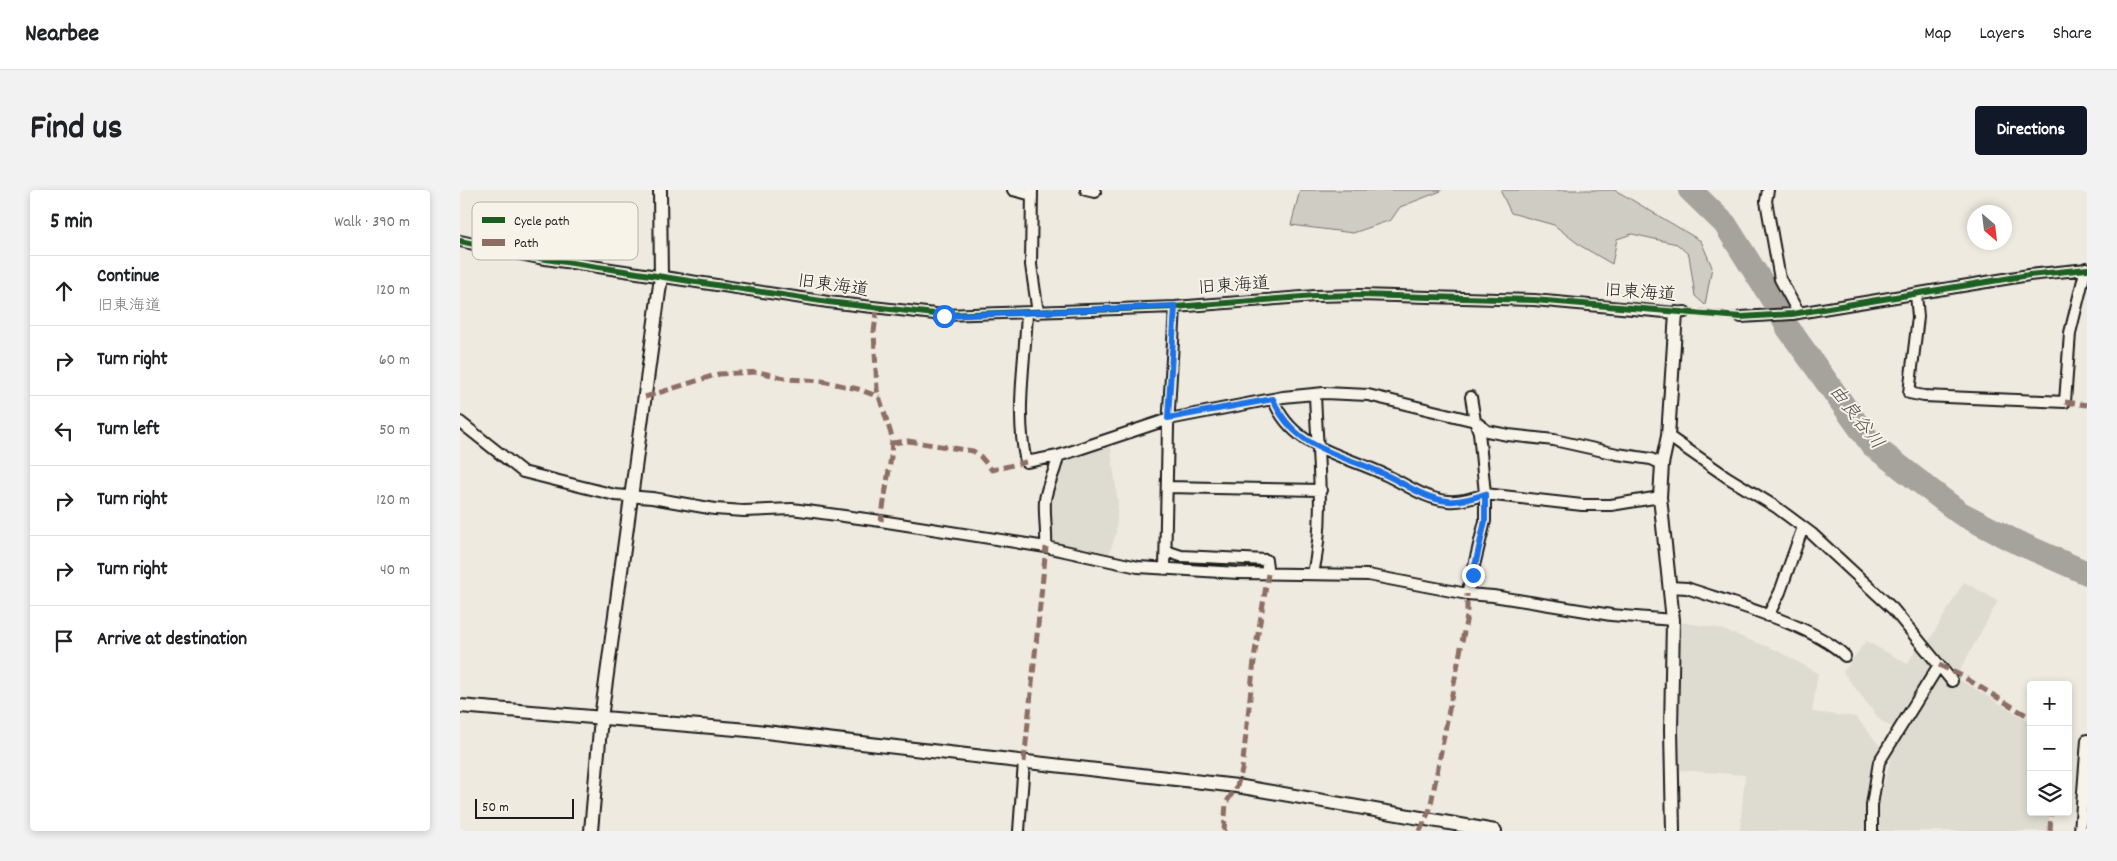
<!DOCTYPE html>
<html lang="en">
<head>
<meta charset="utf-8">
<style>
  :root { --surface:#fff; --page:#f2f2f2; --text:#202124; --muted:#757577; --line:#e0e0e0; --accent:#111827 }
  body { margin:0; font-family:Dekko,"Klee One",sans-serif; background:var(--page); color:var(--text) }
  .controls { position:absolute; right:15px; bottom:15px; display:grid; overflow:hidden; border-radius:5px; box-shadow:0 2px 8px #0003 }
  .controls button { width:45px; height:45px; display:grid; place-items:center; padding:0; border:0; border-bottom:1px solid var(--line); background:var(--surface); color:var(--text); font:25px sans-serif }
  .compass { position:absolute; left:1507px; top:15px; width:45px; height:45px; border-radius:50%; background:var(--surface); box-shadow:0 2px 8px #0003; rotate:152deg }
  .scale { position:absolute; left:15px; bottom:12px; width:99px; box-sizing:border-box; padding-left:5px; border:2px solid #1c1c1c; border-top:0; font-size:14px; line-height:18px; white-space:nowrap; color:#1c1c1c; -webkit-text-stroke:4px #f7f3e8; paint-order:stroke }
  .stop { position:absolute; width:15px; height:15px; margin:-11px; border:4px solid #1a73e8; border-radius:50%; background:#fff }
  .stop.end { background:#1a73e8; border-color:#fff; box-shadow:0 1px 5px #0008 }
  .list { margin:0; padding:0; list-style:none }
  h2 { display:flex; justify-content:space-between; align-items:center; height:65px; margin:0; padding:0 20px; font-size:21px }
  h2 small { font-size:16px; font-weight:400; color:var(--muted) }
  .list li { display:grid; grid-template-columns:32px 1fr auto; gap:15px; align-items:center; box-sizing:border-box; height:70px; padding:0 20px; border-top:1px solid var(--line) }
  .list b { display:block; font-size:19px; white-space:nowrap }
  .list p { margin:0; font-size:16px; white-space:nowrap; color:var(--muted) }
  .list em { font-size:16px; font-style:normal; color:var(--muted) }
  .icon { flex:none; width:28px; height:28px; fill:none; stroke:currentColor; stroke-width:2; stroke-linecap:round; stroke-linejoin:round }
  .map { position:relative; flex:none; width:1627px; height:641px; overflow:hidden; border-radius:5px }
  header { display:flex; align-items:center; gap:30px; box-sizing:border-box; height:70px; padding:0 25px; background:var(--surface); border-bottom:1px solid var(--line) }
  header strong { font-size:24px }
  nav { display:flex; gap:28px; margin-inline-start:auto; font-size:18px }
  .intro { display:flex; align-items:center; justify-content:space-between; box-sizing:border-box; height:120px; padding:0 30px }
  h1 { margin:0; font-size:35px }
  .button { padding:12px 22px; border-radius:5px; background:var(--accent); color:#fff; font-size:18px; font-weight:700 }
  main { display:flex; gap:30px; padding:0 30px }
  aside { flex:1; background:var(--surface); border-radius:5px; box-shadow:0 2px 8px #0003 }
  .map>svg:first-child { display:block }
</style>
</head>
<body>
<header>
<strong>Nearbee</strong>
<nav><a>Map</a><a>Layers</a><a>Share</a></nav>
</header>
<div class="intro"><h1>Find us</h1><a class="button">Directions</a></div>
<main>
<aside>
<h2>5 min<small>Walk · 390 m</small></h2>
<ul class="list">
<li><svg class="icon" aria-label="ahead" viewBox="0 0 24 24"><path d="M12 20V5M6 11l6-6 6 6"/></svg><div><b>Continue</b><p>旧東海道</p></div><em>120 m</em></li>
<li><svg class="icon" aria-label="right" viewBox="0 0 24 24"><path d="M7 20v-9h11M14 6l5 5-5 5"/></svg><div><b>Turn right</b></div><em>60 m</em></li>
<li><svg class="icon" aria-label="left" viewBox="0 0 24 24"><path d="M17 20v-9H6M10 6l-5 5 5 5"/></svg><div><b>Turn left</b></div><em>50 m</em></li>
<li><svg class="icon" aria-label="right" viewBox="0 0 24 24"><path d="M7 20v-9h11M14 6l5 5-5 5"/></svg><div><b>Turn right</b></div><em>120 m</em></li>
<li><svg class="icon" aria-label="right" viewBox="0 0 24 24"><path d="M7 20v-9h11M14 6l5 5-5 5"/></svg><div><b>Turn right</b></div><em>40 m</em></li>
<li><svg class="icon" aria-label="arrive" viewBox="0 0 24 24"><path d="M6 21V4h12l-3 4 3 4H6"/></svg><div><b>Arrive at destination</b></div></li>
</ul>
</aside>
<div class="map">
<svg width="1627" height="641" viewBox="0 0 1627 641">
  <rect width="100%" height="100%" fill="#eeeae0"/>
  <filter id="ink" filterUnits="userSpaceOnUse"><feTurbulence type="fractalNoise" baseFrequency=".02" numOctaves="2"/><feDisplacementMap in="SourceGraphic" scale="10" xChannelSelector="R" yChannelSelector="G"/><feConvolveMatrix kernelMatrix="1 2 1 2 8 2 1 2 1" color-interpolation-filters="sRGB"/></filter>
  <g filter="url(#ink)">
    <path fill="#dedbd1" d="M 650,252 L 658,313 L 656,343 L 649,365 L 590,353 L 588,306 L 593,293 L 610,266 Z
      M 1504,392 L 1538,411 L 1499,482 L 1482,473 L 1468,453 Z
      M 1220,432 L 1258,438 L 1314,459 L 1358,483 L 1352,522 L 1396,527 L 1420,556 L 1414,569 L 1407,641 L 1280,641 L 1285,585 L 1219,580 Z
      M 1406,451 L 1448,474 L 1457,456 L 1473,472 L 1433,538 L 1420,530 L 1383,482 Z
      M 1495,487 L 1571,532 L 1571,622 L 1589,622 L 1589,641 L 1417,641 L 1418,618 L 1436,547 L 1476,488 Z"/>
    <path fill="#cfccc3" stroke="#767470" d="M 840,0 L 981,0 L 981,1 L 940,17 L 931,30 L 893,43 L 831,35 Z
      M 1042,0 L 1154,0 L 1162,4 L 1241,51 L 1252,77 L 1245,115 L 1235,106 L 1229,65 L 1217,54 L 1172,44 L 1157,49 L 1152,74 L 1121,56 L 1094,35 L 1051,23 L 1041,2 Z"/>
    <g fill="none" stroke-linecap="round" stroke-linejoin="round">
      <path stroke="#a6a39d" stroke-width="24" d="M 1230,0 L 1265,34 L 1316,115 L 1328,138 L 1412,255 L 1500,323 L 1552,350 L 1627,383"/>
      <path stroke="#c4c1b9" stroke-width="10" stroke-dasharray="10 5" stroke-linecap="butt" d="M 1225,122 L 1281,127"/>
      <defs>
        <path id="minor" d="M 553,0 L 572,5
          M 572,0 L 571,75 L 578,123
          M 626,0 L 635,2
          M 1308,0 L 1306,11 L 1320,89 L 1338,122
          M 0,51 L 79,68 L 368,112 L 484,125 L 715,117 L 855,106 L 900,105 L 1074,110 L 1216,123 L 1225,122
          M 1456,104 L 1458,127 L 1449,203 L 1464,206 L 1605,212 L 1610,143 L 1626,78
          M 567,123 C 565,172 555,224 566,272 L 598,266 C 596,281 587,294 585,310 C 584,325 587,342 586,357
          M 1281,127 L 1332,124 L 1569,85 L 1627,79
          M 813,209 C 833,260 884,264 928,286 C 947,295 965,309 988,311 C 1000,312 1014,308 1025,304 L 1019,242 L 1015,231 L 1011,207
          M 0,232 L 63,282 L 155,305 L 192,308 L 255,319 L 284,321 L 332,319 L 421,331 L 586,357 L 678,377 L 778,383 L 908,385 L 1007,404 L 1033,406 L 1151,425 L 1213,430
          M 1208,246 L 1267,287 L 1316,317 L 1351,343 L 1433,419 L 1492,491
          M 598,266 L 709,229 L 823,207 L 864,203 L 908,205 L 1015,231 L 1027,241 L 1048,245 L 1094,250 L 1157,264 L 1191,269 L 1202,274
          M 707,297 L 861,300
          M 706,361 L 721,366 L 806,370 L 808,384
          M 705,379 L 708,237 L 715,117
          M 853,384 C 866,325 857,264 855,204
          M 1209,397 L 1227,398 C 1270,413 1354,435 1385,466
          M 1007,404 L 1025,331 L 1025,304 L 1122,315 L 1151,315 L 1200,307
          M 1308,426 L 1320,402 L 1343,337
          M 559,641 L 564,572
          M 1412,641 L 1412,615 L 1419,572 L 1479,475
          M 1620,641 L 1627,550"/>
        <path id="tertiary" d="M 0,516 L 288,540 L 777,596 L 1035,641
          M 131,641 L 141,528 L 201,87 L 200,0
          M 1213,641 L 1211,540 L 1213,430 L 1200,307 L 1202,274 L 1208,246 L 1216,123"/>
      </defs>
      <use href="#minor" stroke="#1c1c1c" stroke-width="14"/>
      <use href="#tertiary" stroke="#1c1c1c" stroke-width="16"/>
      <use href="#minor" stroke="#f7f3e8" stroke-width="10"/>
      <use href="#tertiary" stroke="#f7f3e8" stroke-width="12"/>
      <path stroke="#8d6e63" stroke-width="5" stroke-dasharray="10 5" stroke-linecap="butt" d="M 417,118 L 414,142 L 417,200 L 432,247 L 431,267 L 421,331
        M 185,207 L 259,184 L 299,182 L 328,189 L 362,191 L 398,199 L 419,207
        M 1605,212 L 1627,215
        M 432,253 L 448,251 L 513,261 L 520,266 L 532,280 L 566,272
        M 1479,475 L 1502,486 L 1571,528
        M 564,572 L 586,357
        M 764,641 L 766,613 L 777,596 L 782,580 L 795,462 L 808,384
        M 960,641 L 970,619 L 1007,426 L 1007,404
        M 1590,641 L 1591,622"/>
      <defs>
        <path id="cycleway" d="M 0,51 L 79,68 L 368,112 L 484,125 L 715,117 L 855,106 L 900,105 L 1074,110 L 1281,127 L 1332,124 L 1569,85 L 1627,79"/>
      </defs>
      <use href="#cycleway" stroke="#f7f3e8" stroke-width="9"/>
      <use href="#cycleway" stroke="#1b5e20" stroke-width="6"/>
    </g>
  </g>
  <g fill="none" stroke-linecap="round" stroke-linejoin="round" filter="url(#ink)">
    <path stroke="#1a73e8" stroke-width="6" d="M 484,126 L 715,116 L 708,228 L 813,209 C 834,261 884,264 928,286 C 947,295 965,309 988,311 C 1001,312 1014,308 1025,304 L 1025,331 L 1013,385"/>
  </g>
  <g text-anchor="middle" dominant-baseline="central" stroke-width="4" stroke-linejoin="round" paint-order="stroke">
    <g font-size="18" fill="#1c1c1c" stroke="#f7f3e8">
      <text transform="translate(373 97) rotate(8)">旧東海道</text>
      <text transform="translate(774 97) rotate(-4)">旧東海道</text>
      <text transform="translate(1180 104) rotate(4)">旧東海道</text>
    </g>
    <g font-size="19" font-style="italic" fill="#535250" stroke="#f7f3e8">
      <text transform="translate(1395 228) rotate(52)">由良谷川</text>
    </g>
  </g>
  <rect x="12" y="12" width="166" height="58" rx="8" fill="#f7f3e8" stroke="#b5b2ab" stroke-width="1"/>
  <rect x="22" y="27" width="23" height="6" fill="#1b5e20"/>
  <rect x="22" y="49" width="23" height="7" fill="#8d6e63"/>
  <g font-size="14" fill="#1c1c1c">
    <text x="54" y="35">Cycle path</text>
    <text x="54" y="57">Path</text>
  </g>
</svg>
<div class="controls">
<button>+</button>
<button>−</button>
<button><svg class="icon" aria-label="layers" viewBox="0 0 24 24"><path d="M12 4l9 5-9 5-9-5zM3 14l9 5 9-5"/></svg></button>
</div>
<svg class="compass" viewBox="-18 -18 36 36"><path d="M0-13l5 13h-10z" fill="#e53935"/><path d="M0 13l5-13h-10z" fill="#757577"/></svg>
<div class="scale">50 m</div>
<div class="stop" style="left:484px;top:126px"></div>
<div class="stop end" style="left:1013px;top:385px"></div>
</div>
</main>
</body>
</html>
